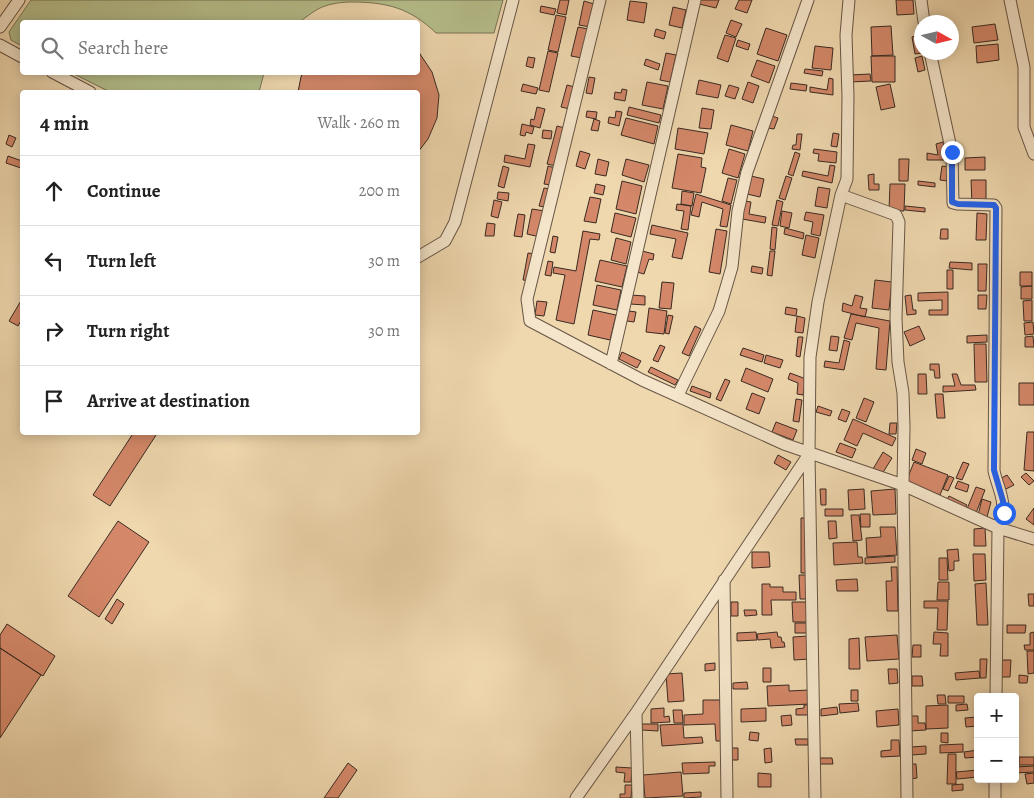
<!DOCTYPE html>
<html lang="en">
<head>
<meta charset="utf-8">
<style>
  :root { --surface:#fff; --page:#f6f6f6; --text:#222; --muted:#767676; --line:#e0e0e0 }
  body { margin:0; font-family:Alegreya,serif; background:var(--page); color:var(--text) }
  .controls { position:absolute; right:15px; bottom:15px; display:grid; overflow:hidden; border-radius:5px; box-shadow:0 2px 12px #0003 }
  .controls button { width:45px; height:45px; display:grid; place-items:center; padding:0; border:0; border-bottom:1px solid var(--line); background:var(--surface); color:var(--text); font:25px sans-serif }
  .compass { position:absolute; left:914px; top:15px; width:45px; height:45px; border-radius:50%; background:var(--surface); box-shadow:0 2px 12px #0003; rotate:98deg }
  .stop { position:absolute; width:15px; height:15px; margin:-11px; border:4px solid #2563eb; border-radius:50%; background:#fff }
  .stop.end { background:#2563eb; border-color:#fff; box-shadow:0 1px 5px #0008 }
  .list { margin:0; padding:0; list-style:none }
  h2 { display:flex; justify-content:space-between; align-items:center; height:65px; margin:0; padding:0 20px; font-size:21px }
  h2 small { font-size:16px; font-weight:400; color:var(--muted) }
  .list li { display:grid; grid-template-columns:32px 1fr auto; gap:15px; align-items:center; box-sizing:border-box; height:70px; padding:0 20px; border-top:1px solid var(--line) }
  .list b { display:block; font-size:19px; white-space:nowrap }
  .list em { font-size:16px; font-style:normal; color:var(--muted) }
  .icon { flex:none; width:28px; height:28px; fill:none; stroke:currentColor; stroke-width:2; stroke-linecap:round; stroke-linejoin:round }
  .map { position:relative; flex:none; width:1034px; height:798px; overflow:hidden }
  .search { position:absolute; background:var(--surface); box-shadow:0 2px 12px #0003; left:20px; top:20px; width:400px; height:55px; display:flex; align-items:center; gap:12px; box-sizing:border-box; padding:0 18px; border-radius:5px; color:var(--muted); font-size:19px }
  .panel { position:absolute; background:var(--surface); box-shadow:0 2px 12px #0003; left:20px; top:90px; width:400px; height:345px; border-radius:5px }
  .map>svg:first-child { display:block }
</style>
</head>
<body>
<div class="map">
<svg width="1034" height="798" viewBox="0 0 1034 798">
  <rect width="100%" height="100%" fill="#efd7ae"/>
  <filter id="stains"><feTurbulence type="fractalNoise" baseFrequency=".004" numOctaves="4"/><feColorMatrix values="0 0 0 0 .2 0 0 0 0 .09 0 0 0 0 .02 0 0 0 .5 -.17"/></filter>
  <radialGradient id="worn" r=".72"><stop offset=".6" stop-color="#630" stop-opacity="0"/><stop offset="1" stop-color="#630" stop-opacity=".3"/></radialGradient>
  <path fill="#b6bf8c" stroke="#787457" d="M 31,0 L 503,0 L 494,33 L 436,33 C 410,8 387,2 351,2 C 341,2 327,4 318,9 C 311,13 305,18 299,22 L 22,22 L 22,46 L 11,40 L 9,32 Z
    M 72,73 L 264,72 L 264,73 L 259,92 L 110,92 Z"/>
  <path fill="#d48869" stroke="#392a22" d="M 560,0 L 569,0 L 566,15 L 557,13 Z
    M 700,0 L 719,0 L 716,8 L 699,4 Z
    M 739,0 L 752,0 L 747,13 L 735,9 Z
    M 896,0 L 913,0 L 914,14 L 897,15 Z
    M 584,1 L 594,4 L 590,27 L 579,25 Z
    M 630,1 L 647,3 L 644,23 L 627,20 Z
    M 541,6 L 556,9 L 554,15 L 540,12 Z
    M 673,7 L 686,10 L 682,28 L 669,25 Z
    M 556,15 L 566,17 L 558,52 L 548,50 Z
    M 731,20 L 742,24 L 736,37 L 726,33 Z
    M 995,24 L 998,40 L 974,43 L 972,27 Z
    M 891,26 L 893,55 L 872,56 L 871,27 Z
    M 578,27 L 588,29 L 582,58 L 571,56 Z
    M 766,28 L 787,35 L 778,61 L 757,54 Z
    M 656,29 L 666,32 L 664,39 L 654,36 Z
    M 725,35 L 736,38 L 728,62 L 717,58 Z
    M 918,35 L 922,53 L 915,54 L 912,37 Z
    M 738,40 L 750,44 L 748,50 L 736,46 Z
    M 998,44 L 999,60 L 977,63 L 976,46 Z
    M 815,46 L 833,48 L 831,70 L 812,68 Z
    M 418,51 L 432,72 L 439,95 L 437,118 L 428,139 L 418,152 L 418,92 L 298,92 L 301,77 L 303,72 L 418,72 Z
    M 548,51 L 558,53 L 549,92 L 539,90 Z
    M 666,53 L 676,55 L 670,82 L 660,80 Z
    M 871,56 L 895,56 L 895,82 L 872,82 Z
    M 922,56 L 925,70 L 918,72 L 915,58 Z
    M 528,57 L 535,58 L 533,68 L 526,66 Z
    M 646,59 L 660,64 L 658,70 L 644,65 Z
    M 757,60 L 775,66 L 769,83 L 751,76 Z
    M 805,69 L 823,71 L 822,76 L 804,73 Z
    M 870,74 L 871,81 L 850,82 L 850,75 Z
    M 589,77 L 595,78 L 592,94 L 586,93 Z
    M 829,78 L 833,79 L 833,95 L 810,92 L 810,87 L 827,90 Z
    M 699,80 L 721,85 L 718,98 L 696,94 Z
    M 647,82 L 668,86 L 663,109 L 642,105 Z
    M 748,82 L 759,86 L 753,103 L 742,99 Z
    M 791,83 L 807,85 L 806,91 L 790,89 Z
    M 523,84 L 538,88 L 536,94 L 521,91 Z
    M 890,84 L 895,107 L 881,110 L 876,87 Z
    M 567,85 L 575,87 L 570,109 L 561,107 Z
    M 729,85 L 739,88 L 735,99 L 725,96 Z
    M 622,89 L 627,90 L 625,101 L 614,99 L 615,92 L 621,93 Z
    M 537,107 L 545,109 L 540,128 L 530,125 L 531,119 L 534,120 Z
    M 629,107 L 661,115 L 659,123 L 627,115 Z
    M 702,108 L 714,110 L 711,129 L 699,128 Z
    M 587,111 L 597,112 L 596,119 L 586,117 Z
    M 616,111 L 622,112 L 619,126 L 608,123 L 609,117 L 615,118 Z
    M 772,116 L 778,118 L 774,129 L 768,128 Z
    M 626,118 L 658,126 L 654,144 L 621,135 Z
    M 594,119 L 600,121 L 598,131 L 591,130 Z
    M 522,124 L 534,127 L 532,134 L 526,132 L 525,136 L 520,135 Z
    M 731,125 L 753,131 L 748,151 L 726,145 Z
    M 557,126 L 565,128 L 556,166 L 547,164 Z
    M 678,128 L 708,133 L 704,154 L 675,149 Z
    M 543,130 L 552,131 L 551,139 L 542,138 Z
    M 833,133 L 839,134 L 837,147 L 831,146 Z
    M 797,134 L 802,134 L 800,150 L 792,149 L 793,145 L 796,145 Z
    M 9,135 L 16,138 L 12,147 L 6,144 Z
    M 943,142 L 948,160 L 927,160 L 927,153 L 938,155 L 936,144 Z
    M 528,144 L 535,145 L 530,167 L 504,162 L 505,155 L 525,159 Z
    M 729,149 L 745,154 L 738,178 L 722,173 Z
    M 814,149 L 837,152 L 836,163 L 818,161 L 819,154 L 813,153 Z
    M 580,151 L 590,154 L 585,169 L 576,166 Z
    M 795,152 L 800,154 L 793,176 L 788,174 Z
    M 678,154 L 702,158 L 701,167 L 706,168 L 701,193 L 672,188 Z
    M 8,156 L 22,161 L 21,168 L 6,163 Z
    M 985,157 L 985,170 L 965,170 L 965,158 Z
    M 598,159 L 609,162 L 606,176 L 595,174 Z
    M 626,159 L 649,165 L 644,182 L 622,175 Z
    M 899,159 L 909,159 L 908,181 L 899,181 Z
    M 830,165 L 835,166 L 832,183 L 802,176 L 803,171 L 828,176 Z
    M 503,166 L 509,168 L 504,188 L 498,186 Z
    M 548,166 L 555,168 L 551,185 L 544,184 Z
    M 942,166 L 949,167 L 947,181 L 940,180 Z
    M 874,174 L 874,184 L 879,184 L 879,190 L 869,190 L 868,175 Z
    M 751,176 L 764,179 L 760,197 L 747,194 Z
    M 786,176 L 792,178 L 785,200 L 779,198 Z
    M 728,178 L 737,180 L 731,204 L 722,201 Z
    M 971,180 L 986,180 L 986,204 L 972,204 Z
    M 622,181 L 642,186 L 636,214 L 616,209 Z
    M 918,181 L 935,183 L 935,187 L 918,185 Z
    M 596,184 L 605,186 L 603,195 L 594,193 Z
    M 890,184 L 905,184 L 904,211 L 889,210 Z
    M 818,187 L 830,189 L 827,208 L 815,206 Z
    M 544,188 L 550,189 L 546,207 L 539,206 Z
    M 682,191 L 694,193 L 692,206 L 681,204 Z
    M 498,192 L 509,193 L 508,201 L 497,199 Z
    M 696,194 L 731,205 L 727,227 L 720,226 L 723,209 L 702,202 L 699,217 L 691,215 Z
    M 590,197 L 601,199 L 596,223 L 584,221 Z
    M 494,200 L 502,202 L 498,218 L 491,216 Z
    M 777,200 L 783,202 L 778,226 L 772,225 Z
    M 745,201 L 751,202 L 749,214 L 766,217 L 765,223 L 742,219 Z
    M 677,204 L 691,206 L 688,230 L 681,229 L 684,211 L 676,210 Z
    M 905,206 L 925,208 L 925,212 L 905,210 Z
    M 532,209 L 545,211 L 540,237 L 527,234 Z
    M 782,211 L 792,213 L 789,228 L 780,226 Z
    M 806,212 L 824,215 L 820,236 L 811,234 L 813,222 L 804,220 Z
    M 615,213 L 636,218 L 631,237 L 611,232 Z
    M 977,213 L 987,214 L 986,240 L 976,240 Z
    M 518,214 L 525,215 L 522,237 L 514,236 Z
    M 487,223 L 495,224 L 494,236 L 485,236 Z
    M 652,225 L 688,233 L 682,259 L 672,257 L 676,239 L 650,234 Z
    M 772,227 L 777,228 L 775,250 L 770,249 Z
    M 785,228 L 804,233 L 803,239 L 784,234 Z
    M 716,229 L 727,231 L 720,274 L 709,272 Z
    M 941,229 L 948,229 L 948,239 L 940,239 Z
    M 583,231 L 600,234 L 599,240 L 590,239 L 574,324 L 556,320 L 565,275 L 553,273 L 554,267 L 576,271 Z
    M 806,235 L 819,238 L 815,258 L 802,255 Z
    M 553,236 L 558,237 L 555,253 L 550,252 Z
    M 616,238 L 631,242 L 626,264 L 611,260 Z
    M 642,251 L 654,254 L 653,260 L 649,259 L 644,274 L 637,272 Z
    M 770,251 L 775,251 L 772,276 L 767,275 Z
    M 528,253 L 536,254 L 531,281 L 523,280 Z
    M 600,260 L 627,266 L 622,287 L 595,281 Z
    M 548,261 L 553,262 L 551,276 L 545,275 Z
    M 950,262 L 972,263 L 972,270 L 949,268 Z
    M 978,264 L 987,264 L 986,291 L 978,291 Z
    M 752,266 L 763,268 L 762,274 L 751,272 Z
    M 947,270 L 953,270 L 953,289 L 947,289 Z
    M 1020,272 L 1032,272 L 1032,286 L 1020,286 Z
    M 875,280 L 892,282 L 889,310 L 872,308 Z
    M 662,282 L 674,283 L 671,309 L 659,308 Z
    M 597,285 L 621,290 L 617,310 L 593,305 Z
    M 1032,286 L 1032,299 L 1021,299 L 1021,287 Z
    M 948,292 L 948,315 L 929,315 L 929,310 L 942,310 L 942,300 L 918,301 L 918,293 Z
    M 630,295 L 645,296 L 645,305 L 630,304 Z
    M 855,295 L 863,297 L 860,308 L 867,309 L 865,317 L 842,311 L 843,303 L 852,306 Z
    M 911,295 L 913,310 L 916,310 L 916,314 L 907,315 L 905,296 Z
    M 978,295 L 987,295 L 986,309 L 978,309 Z
    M 22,299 L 22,319 L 18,326 L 9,321 Z
    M 1032,300 L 1032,321 L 1024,321 L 1023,301 Z
    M 537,301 L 547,302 L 544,316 L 535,315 Z
    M 786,307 L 797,309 L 796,316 L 785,314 Z
    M 649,308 L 667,311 L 664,334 L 646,332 Z
    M 593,310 L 616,315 L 610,340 L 588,335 Z
    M 629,311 L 636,312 L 634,322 L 627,321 Z
    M 851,314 L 890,321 L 886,370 L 876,369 L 879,328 L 856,323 L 852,340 L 844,338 Z
    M 668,315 L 673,316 L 669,334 L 665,333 Z
    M 797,316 L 805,318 L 803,333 L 795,332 Z
    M 1033,322 L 1034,334 L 1025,335 L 1024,323 Z
    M 695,326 L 701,329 L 689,356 L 682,353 Z
    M 919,326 L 925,339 L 910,346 L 904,332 Z
    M 987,335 L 987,342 L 967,343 L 967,336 Z
    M 831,336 L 839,337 L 837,351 L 829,350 Z
    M 1033,336 L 1034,347 L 1025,347 L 1025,337 Z
    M 798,337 L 803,337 L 800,357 L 796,356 Z
    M 844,340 L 850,342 L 844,370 L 824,367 L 825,361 L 839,363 Z
    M 974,344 L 986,344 L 987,382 L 975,382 Z
    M 660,345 L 665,347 L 658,362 L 653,360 Z
    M 743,348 L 764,355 L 762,362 L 740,355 Z
    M 622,352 L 641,361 L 637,368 L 619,359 Z
    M 766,355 L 783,360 L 780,368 L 764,363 Z
    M 930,364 L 939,364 L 940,378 L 935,378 L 934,370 L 930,370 Z
    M 651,367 L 678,380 L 675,385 L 648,372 Z
    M 746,368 L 773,379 L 768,392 L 741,381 Z
    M 790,373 L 806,379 L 803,395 L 797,394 L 798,383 L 788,379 Z
    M 918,374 L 926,374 L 927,394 L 918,394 Z
    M 952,374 L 957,374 L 961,385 L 975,385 L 976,390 L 943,392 L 943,386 L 955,386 Z
    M 725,379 L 730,381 L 721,401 L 716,399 Z
    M 1019,383 L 1034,383 L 1034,405 L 1019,405 Z
    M 692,386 L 711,393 L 710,398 L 690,391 Z
    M 752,393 L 765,398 L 759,414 L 746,409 Z
    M 935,394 L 943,394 L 945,418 L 937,418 Z
    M 864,398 L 874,402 L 866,422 L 856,418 Z
    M 796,399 L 802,400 L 799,422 L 793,421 Z
    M 818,406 L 832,411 L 830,416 L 816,412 Z
    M 842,409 L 850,412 L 846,422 L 838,419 Z
    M 853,419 L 896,438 L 892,446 L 863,433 L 857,446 L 844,440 Z
    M 776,422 L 797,430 L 793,440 L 772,432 Z
    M 890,423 L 897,423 L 896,434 L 889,434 Z
    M 134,432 L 158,432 L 110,506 L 93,495 Z
    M 1027,432 L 1034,432 L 1034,471 L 1024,470 Z
    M 840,443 L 856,449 L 852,458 L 836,452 Z
    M 916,449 L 926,453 L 922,464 L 912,460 Z
    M 883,452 L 892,458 L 882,474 L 873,469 Z
    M 778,455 L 791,462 L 786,470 L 774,463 Z
    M 914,462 L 948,475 L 940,495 L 906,482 Z
    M 963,462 L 969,464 L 962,480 L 956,478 Z
    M 1026,473 L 1034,481 L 1029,485 L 1021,477 Z
    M 1007,475 L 1014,485 L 1004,490 L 998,480 Z
    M 949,476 L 954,478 L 948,491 L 943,489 Z
    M 958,481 L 969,485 L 967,492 L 955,488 Z
    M 976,487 L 985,490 L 976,513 L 967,509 Z
    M 820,489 L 826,489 L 826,505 L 821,505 Z
    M 864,489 L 865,509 L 849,510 L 848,490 Z
    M 895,489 L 896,514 L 873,515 L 871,491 Z
    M 949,496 L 967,505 L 964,510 L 946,501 Z
    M 982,499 L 991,502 L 987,517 L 978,515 Z
    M 1034,508 L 1034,525 L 1026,519 Z
    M 825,509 L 843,509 L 843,516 L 825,516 Z
    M 860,514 L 870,514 L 870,527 L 861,527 Z
    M 851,515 L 859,515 L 862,540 L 853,541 Z
    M 801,518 L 808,518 L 808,573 L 801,573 Z
    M 118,521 L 149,542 L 99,617 L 68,596 Z
    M 828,521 L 836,521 L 837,538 L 829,539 Z
    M 880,527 L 895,527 L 897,555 L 867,557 L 866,538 L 881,537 Z
    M 985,528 L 986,546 L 974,546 L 974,529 Z
    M 857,542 L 858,557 L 862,557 L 863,563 L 834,565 L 833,543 Z
    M 958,549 L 959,561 L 954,561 L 954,570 L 949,571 L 947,550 Z
    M 752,552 L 769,552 L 770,567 L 752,568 Z
    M 973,554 L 985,554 L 986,580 L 974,581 Z
    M 895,556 L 895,562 L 865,564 L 865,558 Z
    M 939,558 L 947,558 L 948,580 L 939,580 Z
    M 891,567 L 897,567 L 898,611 L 887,611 L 886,581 L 892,581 Z
    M 799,575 L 808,575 L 809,599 L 800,599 Z
    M 857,579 L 858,591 L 837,591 L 836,580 Z
    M 938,582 L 949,582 L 949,600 L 937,600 Z
    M 986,583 L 988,625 L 977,625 L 975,584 Z
    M 762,584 L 770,584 L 770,587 L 783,587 L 783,592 L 796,592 L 796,600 L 771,600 L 772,615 L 762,615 Z
    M 1028,594 L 1034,594 L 1034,606 L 1029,606 Z
    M 117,599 L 124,604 L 112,624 L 105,619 Z
    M 924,601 L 948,601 L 947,630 L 937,630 L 938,608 L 924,608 Z
    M 731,602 L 738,602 L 738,616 L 731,616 Z
    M 792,602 L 809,602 L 809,622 L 793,622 Z
    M 744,610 L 756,610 L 757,615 L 745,616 Z
    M 795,623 L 808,623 L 808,633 L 795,633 Z
    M 7,624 L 55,656 L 43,676 L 0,648 L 0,635 Z
    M 1007,625 L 1026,625 L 1025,633 L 1007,633 Z
    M 756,632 L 757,640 L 737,641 L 737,633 Z
    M 777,632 L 778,637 L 781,637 L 782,642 L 784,642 L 785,647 L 771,648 L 770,639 L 758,640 L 757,634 Z
    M 934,632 L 948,633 L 948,656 L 940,656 L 941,644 L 933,644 Z
    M 1034,632 L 1034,650 L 1025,650 L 1024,645 L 1030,645 L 1030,633 Z
    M 897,635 L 899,659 L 867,661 L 865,637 Z
    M 808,636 L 810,659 L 794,660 L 793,637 Z
    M 859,638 L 860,669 L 849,669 L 849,639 Z
    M 913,645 L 921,645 L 921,657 L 912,657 Z
    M 0,648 L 41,675 L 0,738 Z
    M 1027,651 L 1034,651 L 1034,673 L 1028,674 Z
    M 980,659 L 987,659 L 986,678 L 980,678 Z
    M 1000,660 L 1011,660 L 1010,677 L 1000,677 Z
    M 715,663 L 715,670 L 705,671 L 705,664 Z
    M 763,668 L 771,668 L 771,682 L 763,682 Z
    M 888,669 L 897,669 L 898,683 L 889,684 Z
    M 979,671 L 980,678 L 956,680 L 955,673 Z
    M 682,673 L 684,701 L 668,702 L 666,674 Z
    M 1019,675 L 1028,676 L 1027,683 L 1019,683 Z
    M 912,676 L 922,676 L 923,686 L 912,686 Z
    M 747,682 L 748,689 L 733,689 L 733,683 Z
    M 789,685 L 789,691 L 809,690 L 810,704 L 768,706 L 767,686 Z
    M 851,690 L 858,690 L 858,701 L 851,701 Z
    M 937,695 L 945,695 L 946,704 L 938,704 Z
    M 948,696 L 964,696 L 964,703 L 948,703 Z
    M 703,700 L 720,700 L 722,741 L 716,741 L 715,724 L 684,725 L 684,715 L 703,714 Z
    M 858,703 L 859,711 L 840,713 L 839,704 Z
    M 967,704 L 968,710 L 956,711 L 956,705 Z
    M 804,705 L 809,705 L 809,715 L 796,715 L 796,709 L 804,708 Z
    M 948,705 L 948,728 L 926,729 L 926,706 Z
    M 837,707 L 838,714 L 821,716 L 821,709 Z
    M 664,708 L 664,717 L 669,716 L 670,722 L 651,723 L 651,709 Z
    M 766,708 L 766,721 L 741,722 L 741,709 Z
    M 898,709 L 899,725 L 877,727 L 876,711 Z
    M 673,710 L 682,710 L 683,723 L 674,723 Z
    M 976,713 L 978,713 L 978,726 L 966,727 L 965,718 L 977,717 Z
    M 791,715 L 792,725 L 782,726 L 781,716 Z
    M 909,716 L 918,716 L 918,723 L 925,723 L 926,730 L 909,731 Z
    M 642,724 L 658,724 L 658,731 L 642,730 Z
    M 683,724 L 684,738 L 702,737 L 703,743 L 662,746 L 660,725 Z
    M 750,732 L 759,733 L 758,741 L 749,740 Z
    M 941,733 L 948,733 L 948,743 L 941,742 Z
    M 795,739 L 808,739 L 808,745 L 796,745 Z
    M 891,740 L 899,740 L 900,756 L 881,757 L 881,751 L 891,750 Z
    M 963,744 L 963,752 L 940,753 L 940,745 Z
    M 926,746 L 926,754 L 911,755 L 911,747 Z
    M 730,748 L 738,748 L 738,760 L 730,760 Z
    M 771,748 L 772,762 L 765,763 L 764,749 Z
    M 978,750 L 978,757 L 965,758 L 964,752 Z
    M 948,754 L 956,754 L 956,784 L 947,784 Z
    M 1019,757 L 1034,757 L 1034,765 L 1019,765 Z
    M 820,758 L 832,758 L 833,764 L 820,764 Z
    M 715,762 L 715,766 L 709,766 L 709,773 L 683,774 L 682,763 Z
    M 348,763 L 357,770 L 338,798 L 324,798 Z
    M 909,764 L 916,764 L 917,778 L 910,779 Z
    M 1034,766 L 1034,772 L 1015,773 L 1015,767 Z
    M 616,767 L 632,768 L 631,782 L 624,782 L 625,773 L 616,772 Z
    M 978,770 L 978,777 L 957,779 L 956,772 Z
    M 681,772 L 683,796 L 645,798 L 643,775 Z
    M 758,773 L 771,774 L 771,787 L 758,787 Z
    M 1034,773 L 1034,783 L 1027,784 L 1025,774 Z
    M 963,784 L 963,790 L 952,791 L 952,785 Z
    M 625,785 L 632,785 L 631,798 L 620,798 L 620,794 L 625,794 Z
    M 701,792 L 701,797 L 684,798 L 684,793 Z"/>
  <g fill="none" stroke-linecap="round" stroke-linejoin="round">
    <defs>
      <path id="street" d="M 600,0 L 527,299 L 530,321 L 642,380 L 784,444 L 903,485 L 998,528 L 1034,539
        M 921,0 L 924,22
        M 1010,0 L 1024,67 L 1024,127 L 1034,154
        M 0,27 L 19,0
        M 0,45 L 22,57
        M 930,52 L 952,153 L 953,203 L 957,204 L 994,205 L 996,208 L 994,471 C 1000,496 1008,501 998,528 L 996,697
        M 52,72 L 90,92
        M 841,195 L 896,215 L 899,222 L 896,318 L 898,362 L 903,393 L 904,427 L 903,485 L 907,798
        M 418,257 L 445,241 L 455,222 L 513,0
        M 611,364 L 695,0
        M 678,395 L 719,311 L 732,267 L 738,211 L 747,172 L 808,0
        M 724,580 L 727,798
        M 636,713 L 638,798
        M 576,798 L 636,713 L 809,454
        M 815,798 L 809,454 L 810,357 L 818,302 L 841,195 L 847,179 L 848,96 L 846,35 L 849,0
        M 995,798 L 995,779"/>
    </defs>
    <use href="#street" stroke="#665545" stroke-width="13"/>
    <use href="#street" stroke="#f5e5ca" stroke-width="11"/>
  </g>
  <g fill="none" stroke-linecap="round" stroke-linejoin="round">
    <path stroke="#2563eb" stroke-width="6" d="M 952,152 L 952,202 L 958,204 L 994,205 L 996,208 L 994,470 L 1003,501 L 1004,513"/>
  </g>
  <rect width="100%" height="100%" filter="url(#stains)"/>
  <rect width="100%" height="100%" fill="url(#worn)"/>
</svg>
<div class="controls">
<button>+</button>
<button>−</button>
</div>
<svg class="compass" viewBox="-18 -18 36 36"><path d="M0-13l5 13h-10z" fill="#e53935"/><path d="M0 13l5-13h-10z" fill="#767676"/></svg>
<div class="stop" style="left:1004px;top:513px"></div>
<div class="stop end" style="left:952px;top:152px"></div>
<div class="search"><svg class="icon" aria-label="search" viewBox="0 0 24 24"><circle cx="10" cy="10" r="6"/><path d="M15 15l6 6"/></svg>Search here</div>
<section class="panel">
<h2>4 min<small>Walk · 260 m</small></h2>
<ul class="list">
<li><svg class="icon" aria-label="ahead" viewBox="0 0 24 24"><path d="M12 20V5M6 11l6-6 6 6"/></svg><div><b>Continue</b></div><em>200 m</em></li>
<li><svg class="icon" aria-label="left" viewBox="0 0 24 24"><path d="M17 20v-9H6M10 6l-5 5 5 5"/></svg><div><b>Turn left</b></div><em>30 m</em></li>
<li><svg class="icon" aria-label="right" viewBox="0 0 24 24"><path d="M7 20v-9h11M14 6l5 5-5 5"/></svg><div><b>Turn right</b></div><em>30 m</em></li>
<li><svg class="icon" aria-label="arrive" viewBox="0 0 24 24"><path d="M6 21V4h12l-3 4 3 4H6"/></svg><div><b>Arrive at destination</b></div></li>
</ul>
</section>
</div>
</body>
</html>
